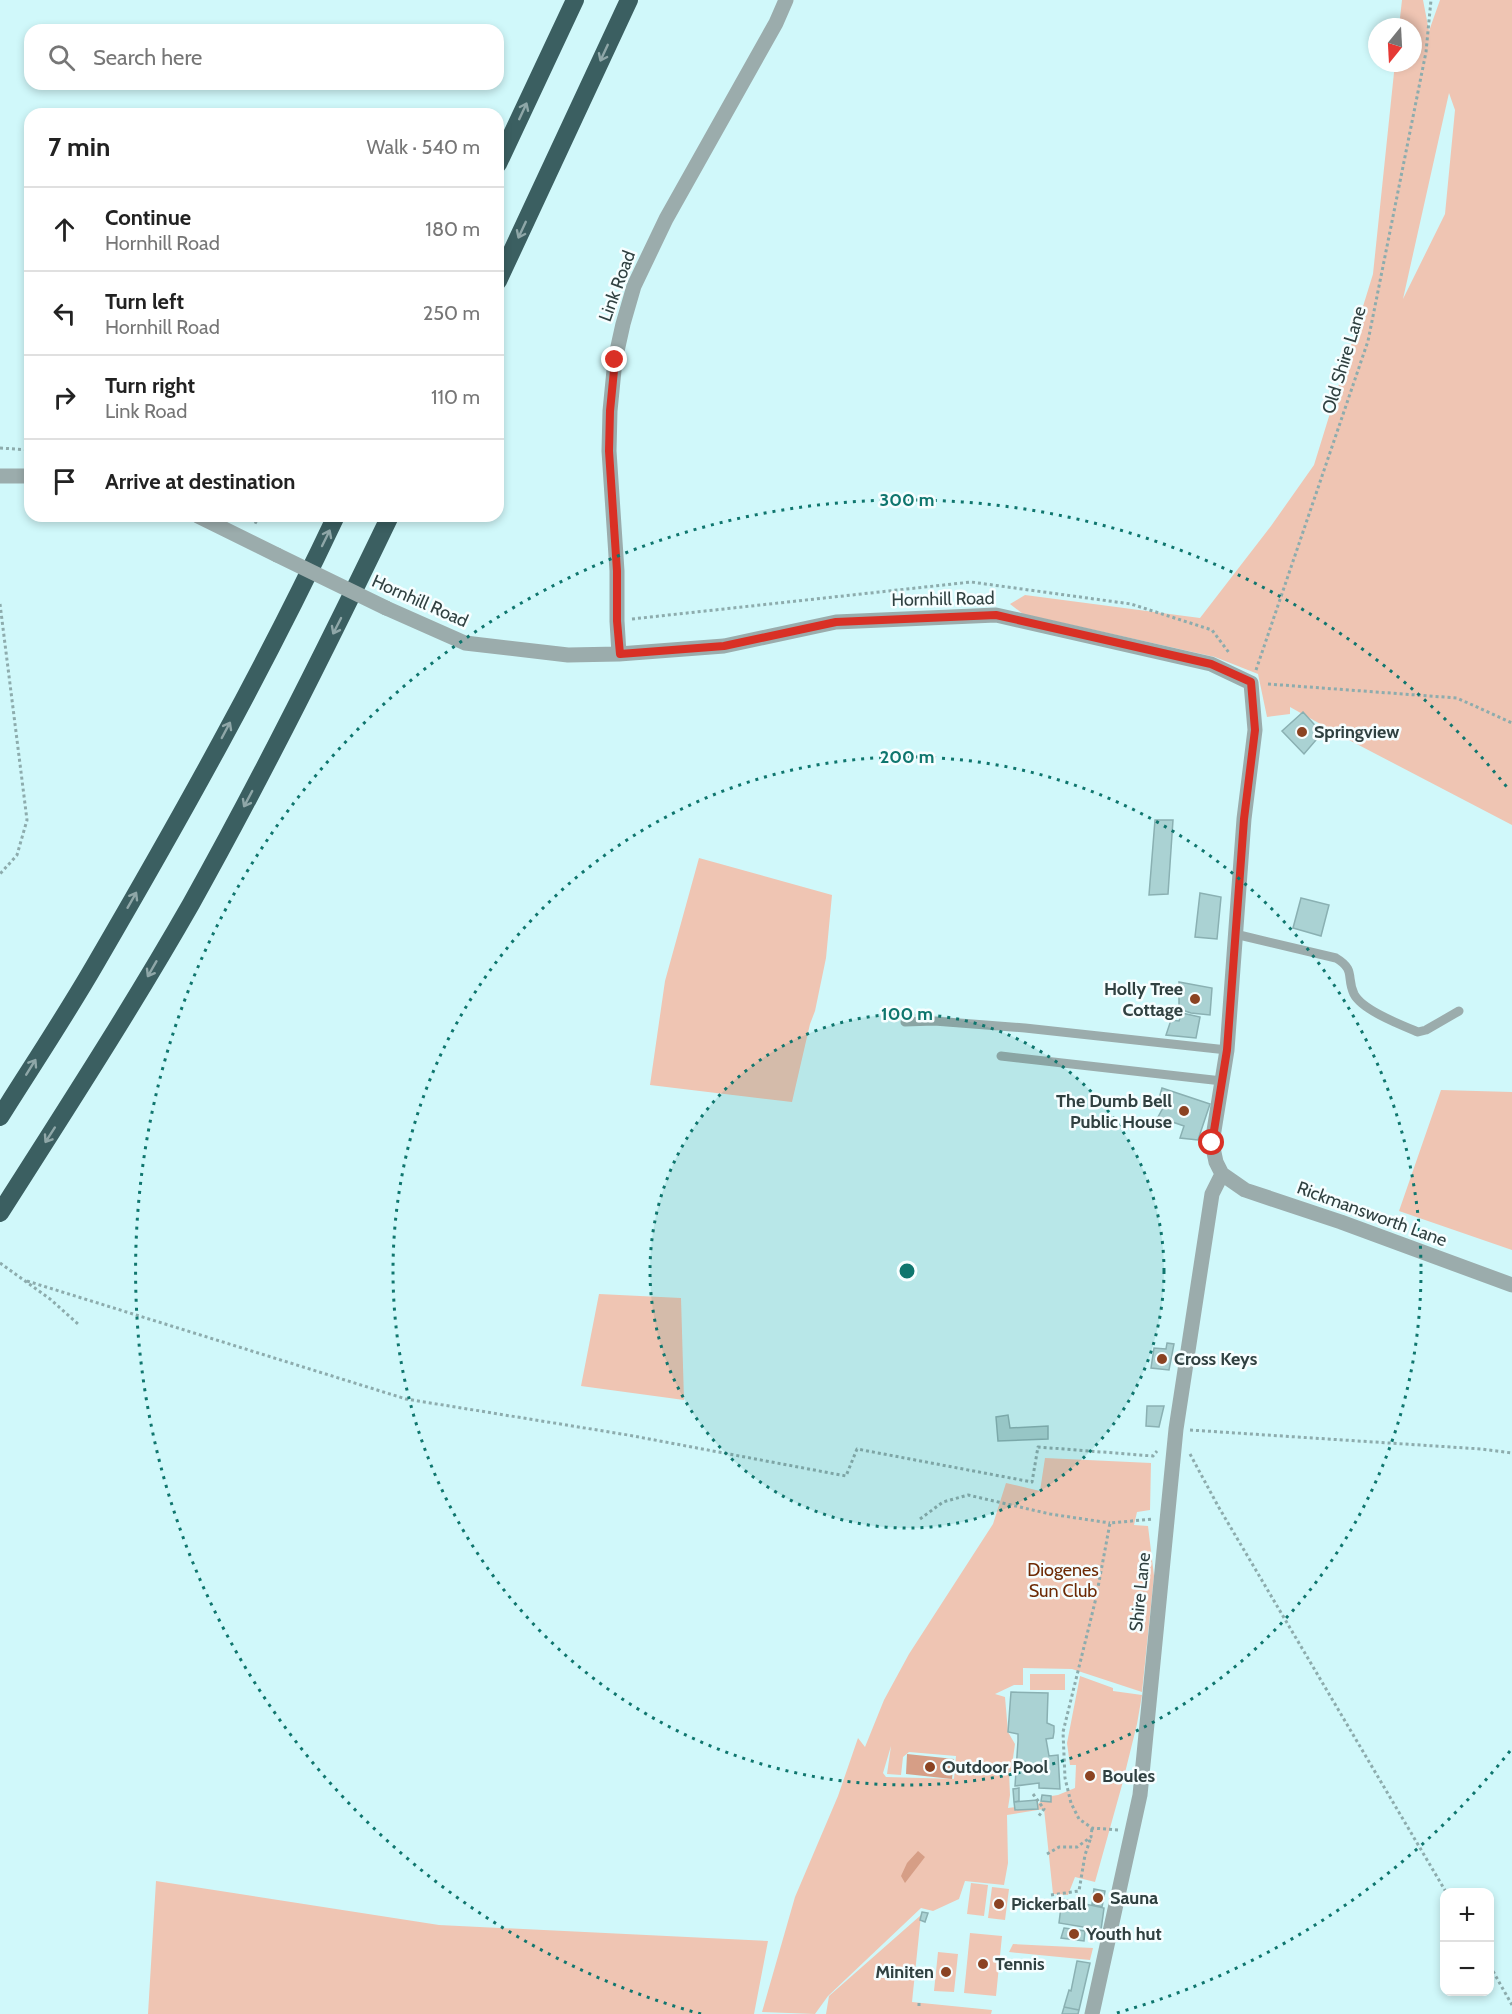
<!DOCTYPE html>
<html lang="en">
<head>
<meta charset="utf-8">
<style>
  :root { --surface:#fff; --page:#f2f2f2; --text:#222; --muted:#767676; --line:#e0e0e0 }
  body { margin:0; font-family:Cabin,sans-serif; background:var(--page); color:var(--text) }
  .controls { position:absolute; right:18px; bottom:18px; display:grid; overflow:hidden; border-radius:12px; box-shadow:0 3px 9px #0003 }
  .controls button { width:54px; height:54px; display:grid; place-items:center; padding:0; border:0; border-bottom:2px solid var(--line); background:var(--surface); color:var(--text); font:30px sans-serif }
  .compass { position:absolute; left:1368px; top:18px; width:54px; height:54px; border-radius:50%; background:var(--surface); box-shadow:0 3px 9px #0003; rotate:198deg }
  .stop { position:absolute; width:18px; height:18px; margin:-14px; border:4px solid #d93025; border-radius:50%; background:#fff }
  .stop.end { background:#d93025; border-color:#fff; box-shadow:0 2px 6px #0008 }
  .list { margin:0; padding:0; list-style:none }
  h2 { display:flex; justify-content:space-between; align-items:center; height:78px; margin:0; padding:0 24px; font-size:26px }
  h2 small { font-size:20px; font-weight:400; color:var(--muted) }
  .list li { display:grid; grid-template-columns:39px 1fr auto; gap:18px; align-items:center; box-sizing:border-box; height:84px; padding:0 24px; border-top:2px solid var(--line) }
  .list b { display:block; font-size:22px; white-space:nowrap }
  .list p { margin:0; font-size:20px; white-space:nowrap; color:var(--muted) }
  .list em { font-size:20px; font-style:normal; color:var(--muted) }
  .icon { flex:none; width:33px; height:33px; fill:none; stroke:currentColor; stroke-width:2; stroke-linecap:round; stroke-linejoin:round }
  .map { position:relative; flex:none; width:1512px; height:2014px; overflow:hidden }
  .search { position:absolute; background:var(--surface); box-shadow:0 3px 9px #0003; left:24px; top:24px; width:480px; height:66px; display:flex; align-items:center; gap:15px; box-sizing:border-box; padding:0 21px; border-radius:18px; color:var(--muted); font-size:22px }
  .panel { position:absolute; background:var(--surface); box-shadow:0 3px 9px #0003; left:24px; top:108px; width:480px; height:414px; border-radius:18px }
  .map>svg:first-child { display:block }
</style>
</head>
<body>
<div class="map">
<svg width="1512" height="2014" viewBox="0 0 1512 2014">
  <rect width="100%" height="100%" fill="#d0f8fa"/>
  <path fill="#efc5b3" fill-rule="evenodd" d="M 1402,0 L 1423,0 L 1429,31 L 1440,0 L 1512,0 L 1512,825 L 1349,740 L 1290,707 L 1290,714 L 1267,717 L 1258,674 L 1215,657 L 1023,614 L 1010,604 L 1025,595 L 1200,618 L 1271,526 L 1314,465 L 1373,274 L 1395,63 L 1413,63 L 1413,27 L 1399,27 ZM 1449,93 L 1455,110 L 1445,214 L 1403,299 Z
    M 699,858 L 832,895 L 826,958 L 815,1011 L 810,1024 L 792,1102 L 650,1085 L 665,981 Z
    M 1441,1090 L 1512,1092 L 1512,1250 L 1399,1211 Z
    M 599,1294 L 681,1298 L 684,1400 L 581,1386 Z
    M 1045,1458 L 1151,1463 L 1150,1510 L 1137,1512 L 1134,1525 L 1148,1526 L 1154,1576 L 1142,1692 L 1072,1669 L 1023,1668 L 1023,1685 L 1014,1685 L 995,1694 L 1005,1697 L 1008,1732 L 1015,1744 L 1011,1772 L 1009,1772 L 1010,1795 L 1008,1808 L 1038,1804 L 1045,1797 L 1058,1795 L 1075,1788 L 1076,1765 L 1070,1765 L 1067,1743 L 1080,1676 L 1113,1688 L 1113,1691 L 1142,1695 L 1137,1724 L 1122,1785 L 1095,1882 L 1075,1877 L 1068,1895 L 1053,1894 L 1044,1809 L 1007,1815 L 1008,1863 L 1004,1885 L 965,1881 L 959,1899 L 933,1911 L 921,1908 L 828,1996 L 815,2014 L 762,2012 L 795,1897 L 838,1796 L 858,1738 L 865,1747 L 884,1700 L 909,1654 L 993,1524 L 1006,1483 L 1040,1491 ZM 891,1746 L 887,1774 L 901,1775 L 903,1757 L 909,1752 L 956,1756 L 954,1779 L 957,1779 L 886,1777 L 883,1773 Z
    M 1030,1674 L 1065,1674 L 1065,1690 L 1030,1690 Z
    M 156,1881 L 439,1925 L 768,1941 L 754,2014 L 148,2014 Z
    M 971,1883 L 988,1885 L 984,1916 L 967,1914 Z
    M 992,1887 L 1009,1889 L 1005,1920 L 988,1918 Z
    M 921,1915 L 912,2002 L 992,2010 L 991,2014 L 826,2014 L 829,1996 Z
    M 970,1933 L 1002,1936 L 996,1996 L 964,1993 Z
    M 1013,1944 L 1093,1948 L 1090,1960 L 1009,1952 Z
    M 938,1952 L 958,1954 L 954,1992 L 934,1991 Z"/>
  <path fill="#d69e86" d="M 907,1754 L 954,1759 L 952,1779 L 906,1774 Z
    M 918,1851 L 925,1857 L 905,1883 L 901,1876 L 907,1863 Z"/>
  <path fill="#aad2d3" stroke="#8ab0b2" stroke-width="1.5" d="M 1303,712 L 1322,733 L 1304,754 L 1282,731 Z
    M 1155,820 L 1173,820 L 1168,894 L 1149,895 Z
    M 1200,893 L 1221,897 L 1217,939 L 1195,937 Z
    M 1301,898 L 1329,905 L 1321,936 L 1293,928 Z
    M 1179,982 L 1212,988 L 1210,1015 L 1191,1013 L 1179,1009 Z
    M 1182,1013 L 1200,1017 L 1196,1038 L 1166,1035 L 1171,1020 L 1179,1021 Z
    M 1162,1088 L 1210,1104 L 1198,1140 L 1180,1138 L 1184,1126 L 1158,1117 L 1164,1106 L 1158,1102 Z
    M 1167,1343 L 1174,1344 L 1169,1370 L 1151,1368 L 1154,1348 L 1166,1349 Z
    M 1147,1406 L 1164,1406 L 1159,1427 L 1146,1426 Z
    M 1008,1415 L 1010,1428 L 1048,1426 L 1048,1439 L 998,1441 L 996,1417 Z
    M 1011,1692 L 1048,1693 L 1047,1723 L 1054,1726 L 1054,1732 L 1053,1738 L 1046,1739 L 1049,1756 L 1058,1755 L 1060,1789 L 1039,1788 L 1039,1783 L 1015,1786 L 1018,1741 L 1018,1734 L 1008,1732 Z
    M 1019,1788 L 1019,1801 L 1014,1802 L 1013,1789 Z
    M 1042,1795 L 1051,1796 L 1051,1802 L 1041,1801 Z
    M 1037,1800 L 1038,1809 L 1015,1810 L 1014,1802 Z
    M 1094,1889 L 1105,1891 L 1102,1907 L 1092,1904 Z
    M 1062,1899 L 1104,1908 L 1101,1930 L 1059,1923 Z
    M 922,1912 L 928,1913 L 925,1922 L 920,1920 Z
    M 1064,1928 L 1085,1931 L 1084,1941 L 1061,1938 Z
    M 1077,1961 L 1090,1963 L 1079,2010 L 1064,2007 L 1069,1990 L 1071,1991 Z
    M 1064,2007 L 1079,2010 L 1078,2014 L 1062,2014 Z"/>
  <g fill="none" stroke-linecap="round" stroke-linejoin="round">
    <path stroke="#8dacad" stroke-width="3" stroke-dasharray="3 3" stroke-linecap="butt" d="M 0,448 L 30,450
      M 244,516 L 257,523
      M 0,604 L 27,820 L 17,855 L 0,874
      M 632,619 L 971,582 L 1131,604 L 1212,630 L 1230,654
      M 1256,670 L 1368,341 L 1426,52 L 1431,0
      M 1268,684 L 1457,698 L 1512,723
      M 0,1263 L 50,1299 L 78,1324
      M 27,1281 L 406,1399 L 628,1435 L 846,1476 L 857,1449 L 1032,1482 L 1038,1447 L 1153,1456 L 1157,1451
      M 1190,1430 L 1481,1449 L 1512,1453
      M 1190,1454 L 1218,1506 L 1446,1892
      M 920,1519 L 943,1502 L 968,1495 L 1050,1514 L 1110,1523
      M 1033,1794 L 1044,1809 L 1038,1817
      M 1118,1830 L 1092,1828 L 1079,1819 L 1071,1803 L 1065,1778 L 1063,1732 L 1096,1598 L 1110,1523 L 1153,1519
      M 1047,1854 L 1059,1847 L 1077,1847 L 1091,1837 L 1092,1828
      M 1051,1895 L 1079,1891 L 1085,1855 L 1091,1837
      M 1490,1966 L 1512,2005
      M 919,2006 L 919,2000"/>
    <path stroke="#9bacac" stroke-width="9" d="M 1235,934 L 1336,958 C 1356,970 1346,977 1354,994 C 1362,1010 1401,1025 1418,1032 L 1426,1030 L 1459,1011
      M 905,1022 L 934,1021 L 1025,1028 L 1227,1050
      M 1001,1056 L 1222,1081"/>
    <path stroke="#9bacac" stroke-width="15" d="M 0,476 L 30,476
      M 198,516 L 277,555
      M 386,608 L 465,643 L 568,655 L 619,654 L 724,646 L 836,622 L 996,615 L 1211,664 L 1251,683 L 1255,730 L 1244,819 L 1227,1050 L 1212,1143 L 1216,1162 L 1222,1174 L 1245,1190 L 1341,1222 L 1512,1285
      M 619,654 L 617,621 L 617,571 L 609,451 L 610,411 L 615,360 L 623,324 L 634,286 L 666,219 L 776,23 L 786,0
      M 1092,2014 L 1140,1795 L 1176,1429 L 1212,1194 L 1222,1174"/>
    <path stroke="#3b5f61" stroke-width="18" d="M 498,164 L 575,0
      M 498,281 L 629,0
      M 0,1117 C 32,1066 66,1015 96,963 C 181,817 264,669 336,516
      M 0,1213 C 65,1111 131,1009 191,904 C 262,777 327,647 390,516"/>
    <path stroke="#9bacac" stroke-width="15" d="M 277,555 L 386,608"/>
  </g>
  <defs><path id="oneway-shaft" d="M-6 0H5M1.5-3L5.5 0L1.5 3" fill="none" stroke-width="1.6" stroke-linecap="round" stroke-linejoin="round" transform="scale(1.5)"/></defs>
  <g stroke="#8fa7a8">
    <use href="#oneway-shaft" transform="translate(604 53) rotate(115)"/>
    <use href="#oneway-shaft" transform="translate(523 111) rotate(-65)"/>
    <use href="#oneway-shaft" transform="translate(522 230) rotate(115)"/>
    <use href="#oneway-shaft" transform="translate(326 538) rotate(-64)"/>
    <use href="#oneway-shaft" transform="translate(337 626) rotate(117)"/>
    <use href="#oneway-shaft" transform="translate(226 730) rotate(-62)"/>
    <use href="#oneway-shaft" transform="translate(248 799) rotate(118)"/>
    <use href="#oneway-shaft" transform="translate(132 900) rotate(-60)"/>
    <use href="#oneway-shaft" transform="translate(152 969) rotate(120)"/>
    <use href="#oneway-shaft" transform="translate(31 1067) rotate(-58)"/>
    <use href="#oneway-shaft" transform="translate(50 1135) rotate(123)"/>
  </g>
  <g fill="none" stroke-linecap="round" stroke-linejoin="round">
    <path stroke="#d93025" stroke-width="8" d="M 615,360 L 610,411 L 609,451 L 617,571 L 617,621 L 620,654 L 724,646 L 836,622 L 996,615 L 1211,664 L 1251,682 L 1255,730 L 1244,819 L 1227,1050 L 1212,1143"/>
  </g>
  <circle cx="907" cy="1271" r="257" fill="#0f766e" fill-opacity=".12"/>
  <g fill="none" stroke="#0f766e" stroke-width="3" stroke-dasharray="3 6">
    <circle cx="907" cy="1271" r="257"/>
    <circle cx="907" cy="1271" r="514"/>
    <path d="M1510 1751A771 771 0 0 1 1113 2014M701 2014A771 771 0 1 1 1510 791"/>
  </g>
  <g fill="#8b4322" stroke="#f6feff" stroke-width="2">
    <circle cx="1302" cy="732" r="6"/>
    <circle cx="1195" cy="999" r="6"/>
    <circle cx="1184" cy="1111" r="6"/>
    <circle cx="1162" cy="1359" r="6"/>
    <circle cx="930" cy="1767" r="6"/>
    <circle cx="1090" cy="1776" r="6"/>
    <circle cx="1098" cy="1898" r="6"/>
    <circle cx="999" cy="1904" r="6"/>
    <circle cx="1074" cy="1934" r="6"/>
    <circle cx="983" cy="1964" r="6"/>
    <circle cx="946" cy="1972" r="6"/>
  </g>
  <g text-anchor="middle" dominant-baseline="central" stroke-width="5" stroke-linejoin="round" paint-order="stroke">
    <g font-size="18" fill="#304141" stroke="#f6feff">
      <text transform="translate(617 286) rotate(-70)">Link Road</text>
      <text transform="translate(1344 360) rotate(-73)">Old Shire Lane</text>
      <text transform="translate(943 599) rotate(-1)">Hornhill Road</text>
      <text transform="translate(420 601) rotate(24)">Hornhill Road</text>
      <text transform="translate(1372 1214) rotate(20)">Rickmansworth Lane</text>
      <text transform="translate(1140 1592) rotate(-84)">Shire Lane</text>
    </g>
    <g font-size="18" font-weight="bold" fill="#304141" stroke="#f6feff" text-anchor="start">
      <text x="1314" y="732">Springview</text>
      <text x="1183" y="989" text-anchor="end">Holly Tree<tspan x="1183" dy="21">Cottage</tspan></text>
      <text x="1172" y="1101" text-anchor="end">The Dumb Bell<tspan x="1172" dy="21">Public House</tspan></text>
      <text x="1174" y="1359">Cross Keys</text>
      <text x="942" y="1767">Outdoor Pool</text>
      <text x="1102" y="1776">Boules</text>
      <text x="1110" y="1898">Sauna</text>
      <text x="1011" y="1904">Pickerball</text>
      <text x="1086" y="1934">Youth hut</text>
      <text x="995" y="1964">Tennis</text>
      <text x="934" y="1972" text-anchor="end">Miniten</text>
    </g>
    <g font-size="18" fill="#6d2a05" stroke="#f6feff">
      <text x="1063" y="1570">Diogenes<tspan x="1063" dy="21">Sun Club</tspan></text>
    </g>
  </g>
  <circle cx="907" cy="1271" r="9" fill="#0f766e" stroke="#f6feff" stroke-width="3"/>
  <g font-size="18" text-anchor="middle" font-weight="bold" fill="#0f766e" stroke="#f6feff" stroke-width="5" stroke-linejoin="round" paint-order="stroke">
    <text x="907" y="506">300 m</text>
    <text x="907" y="763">200 m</text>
    <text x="907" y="1020">100 m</text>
  </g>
</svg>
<div class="controls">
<button>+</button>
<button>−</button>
</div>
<svg class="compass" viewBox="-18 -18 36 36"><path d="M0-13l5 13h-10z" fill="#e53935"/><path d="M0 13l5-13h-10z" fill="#767676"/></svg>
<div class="stop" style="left:1212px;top:1143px"></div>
<div class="stop end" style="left:615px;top:360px"></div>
<div class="search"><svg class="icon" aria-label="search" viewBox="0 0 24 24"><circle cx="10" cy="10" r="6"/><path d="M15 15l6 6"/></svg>Search here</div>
<section class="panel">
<h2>7 min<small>Walk · 540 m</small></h2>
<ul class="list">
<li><svg class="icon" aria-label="ahead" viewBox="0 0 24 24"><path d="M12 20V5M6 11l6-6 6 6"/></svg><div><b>Continue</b><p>Hornhill Road</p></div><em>180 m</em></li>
<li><svg class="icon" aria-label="left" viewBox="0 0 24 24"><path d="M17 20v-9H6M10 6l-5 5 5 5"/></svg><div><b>Turn left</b><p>Hornhill Road</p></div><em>250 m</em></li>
<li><svg class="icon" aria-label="right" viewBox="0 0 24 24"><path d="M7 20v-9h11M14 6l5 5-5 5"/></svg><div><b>Turn right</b><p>Link Road</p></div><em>110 m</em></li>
<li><svg class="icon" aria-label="arrive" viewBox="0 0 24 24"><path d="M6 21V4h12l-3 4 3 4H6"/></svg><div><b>Arrive at destination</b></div></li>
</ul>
</section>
</div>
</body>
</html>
